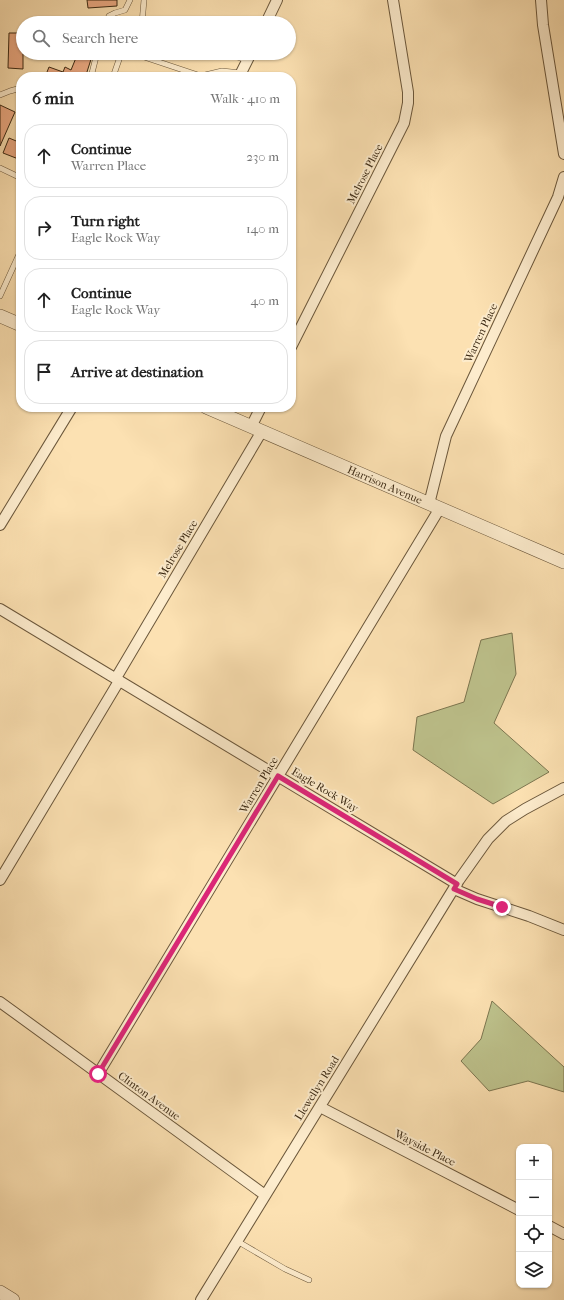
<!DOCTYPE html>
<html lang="en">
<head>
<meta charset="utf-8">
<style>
  :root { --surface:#fff; --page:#f6f6f6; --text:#222; --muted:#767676; --line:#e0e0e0 }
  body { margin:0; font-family:"IM FELL French Canon",serif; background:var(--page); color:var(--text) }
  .controls { position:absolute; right:12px; bottom:12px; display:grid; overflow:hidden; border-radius:8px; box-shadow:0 1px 3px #0004 }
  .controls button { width:36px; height:36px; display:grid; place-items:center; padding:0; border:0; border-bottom:1px solid var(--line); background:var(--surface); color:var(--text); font:20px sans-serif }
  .stop { position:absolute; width:12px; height:12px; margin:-9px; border:3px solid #db2777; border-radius:50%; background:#fff }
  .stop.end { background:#db2777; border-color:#fff; box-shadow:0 1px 4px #0008 }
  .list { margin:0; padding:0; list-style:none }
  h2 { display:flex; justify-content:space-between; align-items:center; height:52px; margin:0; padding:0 16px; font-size:17px }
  h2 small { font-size:13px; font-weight:400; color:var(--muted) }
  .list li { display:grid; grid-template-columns:26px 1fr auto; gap:12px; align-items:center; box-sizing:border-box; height:64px; margin:0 8px 8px; padding:0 8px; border:1px solid var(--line); border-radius:16px }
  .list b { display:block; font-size:15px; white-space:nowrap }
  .list p { margin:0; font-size:13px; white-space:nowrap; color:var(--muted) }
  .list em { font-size:13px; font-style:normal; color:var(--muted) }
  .icon { flex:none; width:22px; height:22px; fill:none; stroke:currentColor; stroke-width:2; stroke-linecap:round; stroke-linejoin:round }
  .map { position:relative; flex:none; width:564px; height:1300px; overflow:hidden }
  .search { position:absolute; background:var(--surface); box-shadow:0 1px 3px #0004; left:16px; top:16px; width:280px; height:44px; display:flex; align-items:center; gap:10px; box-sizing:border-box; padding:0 14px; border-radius:22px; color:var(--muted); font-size:15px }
  .panel { position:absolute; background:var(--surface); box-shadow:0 1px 3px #0004; left:16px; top:72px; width:280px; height:340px; border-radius:16px }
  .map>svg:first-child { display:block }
</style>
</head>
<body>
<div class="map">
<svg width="564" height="1300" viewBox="0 0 564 1300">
  <rect width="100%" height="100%" fill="#fce1b2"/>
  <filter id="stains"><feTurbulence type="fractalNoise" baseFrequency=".005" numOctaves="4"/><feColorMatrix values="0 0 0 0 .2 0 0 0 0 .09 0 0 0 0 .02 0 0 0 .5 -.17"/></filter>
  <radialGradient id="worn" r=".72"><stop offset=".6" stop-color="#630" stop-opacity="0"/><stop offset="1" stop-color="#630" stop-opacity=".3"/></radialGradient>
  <path fill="#bec38d" stroke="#7c7650" d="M 512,633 L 516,674 L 494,723 L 549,772 L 493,804 L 413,750 L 417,717 L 464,702 L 481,640 Z
    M 492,1001 L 564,1067 L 564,1092 L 528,1081 L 489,1091 L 461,1061 L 481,1039 Z"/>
  <path fill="#ecaa83" stroke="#3b2913" d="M 87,0 L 117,0 L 117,6 L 88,8 Z
    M 9,33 L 23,33 L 23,69 L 8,68 Z
    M 78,53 L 93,53 L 86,75 L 87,76 L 87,77 L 45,77 L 49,67 L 63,72 L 65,67 L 71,70 Z
    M 0,105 L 15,112 L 0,146 Z
    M 9,138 L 21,143 L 21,160 L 3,153 Z"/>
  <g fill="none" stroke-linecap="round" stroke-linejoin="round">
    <defs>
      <path id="service" d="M 106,23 L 109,16 L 115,13 L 125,10 L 130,0
        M 142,23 L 144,0
        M 132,53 L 201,76 L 222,71 L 241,73
        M 224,53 L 247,60
        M 114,74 L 121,54 L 123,53
        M 91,77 L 97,53
        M 0,95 L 10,91 L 21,88
        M 0,168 L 21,178
        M 0,296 L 21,250
        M 237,1241 L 285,1269 L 309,1280"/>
      <path id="minor" d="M 541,0 L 543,25 L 564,154
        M 266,23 L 277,0
        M 239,77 L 251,53
        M 291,347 L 404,123 L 408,103 L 408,92 L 393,0
        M 251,427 L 261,407
        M 429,504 L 446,436 L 558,197 L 564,177
        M 0,525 L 72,407
        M 0,609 L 457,884
        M 116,678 L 262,431
        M 0,880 L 119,681
        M 454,889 L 477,899 L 529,916 L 564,930
        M 0,1002 L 265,1195
        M 98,1074 L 440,508
        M 320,1107 L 519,1210
        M 549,1226 L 564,1234
        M 201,1300 L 459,880 L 488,839 L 506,821 L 525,809 L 564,788"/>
      <g id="tertiary">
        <path d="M 0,316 L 21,325"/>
        <path id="s1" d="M 206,407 L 564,562"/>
        <path d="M 0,1292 L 13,1300"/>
      </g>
    </defs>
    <use href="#service" stroke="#6b573b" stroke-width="6"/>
    <use href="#minor" stroke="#6b573b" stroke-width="12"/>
    <use href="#tertiary" stroke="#6b573b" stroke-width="14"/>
    <use href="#service" stroke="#fdeccd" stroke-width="5"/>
    <use href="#minor" stroke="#fdeccd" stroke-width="10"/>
    <use href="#tertiary" stroke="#fdeccd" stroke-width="13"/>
  </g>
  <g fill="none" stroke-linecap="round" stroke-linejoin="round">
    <path stroke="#db2777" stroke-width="5" d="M 98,1074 L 278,776 L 457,884 L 454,889 L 477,899 L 502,907"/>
  </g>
  <g text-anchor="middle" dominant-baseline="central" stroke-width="4" stroke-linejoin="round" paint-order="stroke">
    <g font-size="11" fill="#3b2913" stroke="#fdeccd">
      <text transform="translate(365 174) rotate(-63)">Melrose Place</text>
      <text transform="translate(481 333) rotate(-65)">Warren Place</text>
      <text stroke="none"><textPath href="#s1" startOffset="195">Harrison Avenue</textPath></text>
      <text transform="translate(178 549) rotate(-59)">Melrose Place</text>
      <text transform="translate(259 785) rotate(-59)">Warren Place</text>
      <text transform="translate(325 790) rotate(31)">Eagle Rock Way</text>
      <text transform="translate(317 1088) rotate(-58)">Llewellyn Road</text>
      <text transform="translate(149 1096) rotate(36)">Clinton Avenue</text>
      <text transform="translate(425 1148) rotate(27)">Wayside Place</text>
    </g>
  </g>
  <rect width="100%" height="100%" filter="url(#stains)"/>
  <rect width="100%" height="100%" fill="url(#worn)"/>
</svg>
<div class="controls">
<button>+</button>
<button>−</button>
<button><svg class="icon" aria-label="locate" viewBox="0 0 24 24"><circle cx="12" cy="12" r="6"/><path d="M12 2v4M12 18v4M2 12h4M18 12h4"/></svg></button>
<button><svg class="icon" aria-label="layers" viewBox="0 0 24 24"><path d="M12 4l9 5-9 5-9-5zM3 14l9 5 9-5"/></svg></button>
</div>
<div class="stop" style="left:98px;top:1074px"></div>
<div class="stop end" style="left:502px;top:907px"></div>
<div class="search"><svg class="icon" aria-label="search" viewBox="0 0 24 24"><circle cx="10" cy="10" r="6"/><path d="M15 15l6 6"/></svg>Search here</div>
<section class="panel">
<h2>6 min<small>Walk · 410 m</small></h2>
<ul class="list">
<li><svg class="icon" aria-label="ahead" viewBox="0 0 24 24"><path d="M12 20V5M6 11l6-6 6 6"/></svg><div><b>Continue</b><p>Warren Place</p></div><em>230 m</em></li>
<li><svg class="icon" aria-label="right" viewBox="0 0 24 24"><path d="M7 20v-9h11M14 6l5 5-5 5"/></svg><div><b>Turn right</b><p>Eagle Rock Way</p></div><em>140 m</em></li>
<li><svg class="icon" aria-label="ahead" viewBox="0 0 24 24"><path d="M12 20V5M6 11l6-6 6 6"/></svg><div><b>Continue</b><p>Eagle Rock Way</p></div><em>40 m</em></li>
<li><svg class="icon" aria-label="arrive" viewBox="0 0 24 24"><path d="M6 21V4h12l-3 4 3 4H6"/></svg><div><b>Arrive at destination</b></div></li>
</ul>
</section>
</div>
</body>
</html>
